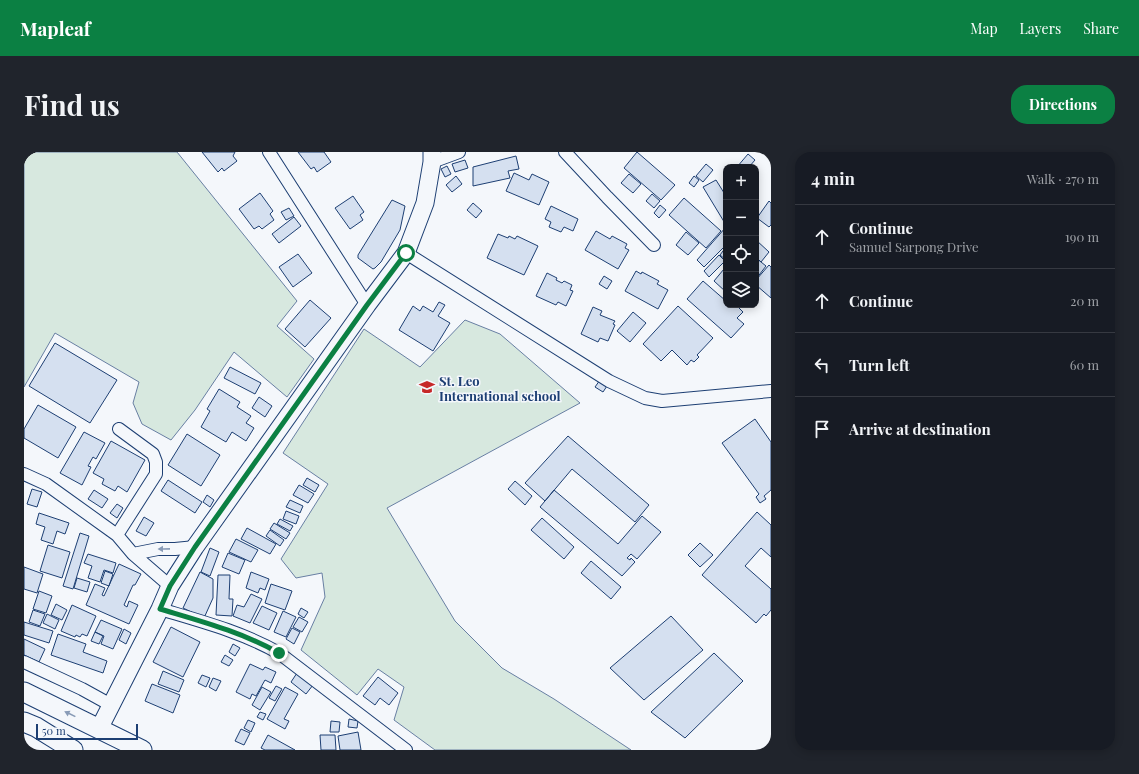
<!DOCTYPE html>
<html lang="en">
<head>
<meta charset="utf-8">
<style>
  :root { --surface:#171b24; --page:#20242c; --text:#f1f3f6; --muted:#9ea1a6; --line:#363941; --accent:#0b8043 }
  body { margin:0; font-family:"Playfair Display",serif; background:var(--page); color:var(--text) }
  .controls { position:absolute; right:12px; top:12px; display:grid; overflow:hidden; border-radius:8px; box-shadow:0 2px 10px #0003 }
  .controls button { width:36px; height:36px; display:grid; place-items:center; padding:0; border:0; border-bottom:1px solid var(--line); background:var(--surface); color:var(--text); font:20px sans-serif }
  .scale { position:absolute; left:12px; bottom:10px; width:102px; box-sizing:border-box; padding-left:4px; border:2px solid #1d3f73; border-top:0; font-size:11px; line-height:14px; white-space:nowrap; color:#1d3f73; -webkit-text-stroke:3px #f4f7fb; paint-order:stroke }
  .stop { position:absolute; width:12px; height:12px; margin:-9px; border:3px solid #0b8043; border-radius:50%; background:#fff }
  .stop.end { background:#0b8043; border-color:#fff; box-shadow:0 1px 4px #0008 }
  .list { margin:0; padding:0; list-style:none }
  h2 { display:flex; justify-content:space-between; align-items:center; height:52px; margin:0; padding:0 16px; font-size:17px }
  h2 small { font-size:13px; font-weight:400; color:var(--muted) }
  .list li { display:grid; grid-template-columns:26px 1fr auto; gap:12px; align-items:center; box-sizing:border-box; height:64px; padding:0 16px; border-top:1px solid var(--line) }
  .list b { display:block; font-size:15px; white-space:nowrap }
  .list p { margin:0; font-size:13px; white-space:nowrap; color:var(--muted) }
  .list em { font-size:13px; font-style:normal; color:var(--muted) }
  .icon { flex:none; width:22px; height:22px; fill:none; stroke:currentColor; stroke-width:2; stroke-linecap:round; stroke-linejoin:round }
  .map { position:relative; flex:none; width:747px; height:598px; overflow:hidden; border-radius:16px }
  header { display:flex; align-items:center; gap:24px; box-sizing:border-box; height:56px; padding:0 20px; background:var(--accent); color:#fff }
  header strong { font-size:19px }
  nav { display:flex; gap:22px; margin-inline-start:auto; font-size:14px }
  .intro { display:flex; align-items:center; justify-content:space-between; box-sizing:border-box; height:96px; padding:0 24px }
  h1 { margin:0; font-size:28px }
  .button { padding:10px 18px; border-radius:16px; background:var(--accent); color:#fff; font-size:14px; font-weight:700 }
  main { display:flex; gap:24px; padding:0 24px }
  aside { flex:1; background:var(--surface); border-radius:16px; box-shadow:0 2px 10px #0003 }
  .map>svg:first-child { display:block }
</style>
</head>
<body>
<header>
<strong>Mapleaf</strong>
<nav><a>Map</a><a>Layers</a><a>Share</a></nav>
</header>
<div class="intro"><h1>Find us</h1><a class="button">Directions</a></div>
<main>
<div class="map">
<svg width="747" height="598" viewBox="0 0 747 598">
  <rect width="100%" height="100%" fill="#f4f7fb"/>
  <path fill="#d7e8df" stroke="#687fa3" d="M 0,0 L 153,0 L 273,149 L 253,174 L 290,207 L 263,245 L 210,200 L 171,258 L 147,288 L 118,272 L 109,251 L 115,230 L 31,181 L 0,235 Z
    M 441,168 L 476,182 L 556,251 L 363,356 L 431,469 L 478,516 L 530,547 L 607,598 L 411,598 L 370,568 L 380,535 L 354,517 L 333,543 L 277,498 L 301,445 L 298,421 L 272,426 L 257,407 L 304,332 L 259,301 L 340,177 L 396,215 Z"/>
  <path fill="#d5e0f0" stroke="#1d3f73" d="M 178,0 L 211,0 L 209,4 L 213,9 L 200,19 L 198,16 L 194,20 Z
    M 274,0 L 300,0 L 307,10 L 293,20 L 290,15 L 287,17 Z
    M 613,0 L 651,33 L 637,48 L 600,16 Z
    M 724,2 L 731,8 L 725,15 L 713,15 Z
    M 492,4 L 495,17 L 484,19 L 486,26 L 449,34 L 449,15 Z
    M 441,8 L 444,16 L 431,20 L 428,12 Z
    M 682,12 L 689,18 L 679,30 L 672,24 Z
    M 423,14 L 427,22 L 421,25 L 417,17 Z
    M 490,21 L 505,28 L 508,22 L 525,30 L 515,53 L 482,39 Z
    M 605,22 L 617,32 L 609,41 L 597,31 Z
    M 432,24 L 438,32 L 428,40 L 422,33 Z
    M 670,24 L 675,28 L 670,35 L 665,31 Z
    M 692,28 L 702,44 L 702,73 L 679,35 Z
    M 236,41 L 249,59 L 246,62 L 250,68 L 238,77 L 235,74 L 230,77 L 215,57 Z
    M 628,42 L 636,49 L 630,56 L 622,49 Z
    M 329,44 L 340,60 L 336,63 L 339,68 L 326,77 L 311,56 Z
    M 660,46 L 697,79 L 682,96 L 645,63 Z
    M 368,48 L 381,54 L 376,78 L 357,110 L 351,116 L 349,117 L 334,106 L 334,103 Z
    M 745,49 L 747,51 L 747,73 L 745,75 L 733,66 Z
    M 449,51 L 458,59 L 452,66 L 443,58 Z
    M 636,53 L 642,58 L 635,66 L 630,61 Z
    M 527,54 L 554,67 L 549,79 L 540,75 L 537,80 L 525,75 L 527,70 L 521,67 Z
    M 265,56 L 270,64 L 262,68 L 257,60 Z
    M 270,65 L 277,74 L 255,91 L 248,82 Z
    M 702,75 L 702,93 L 680,115 L 673,108 Z
    M 572,79 L 586,87 L 588,84 L 603,92 L 601,96 L 605,98 L 594,117 L 561,98 Z
    M 662,80 L 675,91 L 664,103 L 652,93 Z
    M 474,82 L 484,86 L 485,84 L 491,87 L 493,84 L 514,94 L 500,123 L 463,106 Z
    M 732,88 L 745,100 L 737,110 L 732,105 Z
    M 702,95 L 702,108 L 696,103 Z
    M 274,102 L 288,121 L 269,135 L 255,115 Z
    M 695,103 L 701,109 L 685,125 L 680,119 Z
    M 732,106 L 742,114 L 732,127 Z
    M 745,113 L 747,115 L 747,146 L 732,133 L 732,128 Z
    M 700,117 L 702,119 L 702,140 L 690,129 Z
    M 612,119 L 617,122 L 618,120 L 635,129 L 633,132 L 644,138 L 634,157 L 601,139 Z
    M 523,121 L 533,126 L 532,128 L 538,131 L 540,129 L 548,133 L 546,138 L 549,139 L 542,154 L 534,150 L 532,153 L 512,144 Z
    M 580,124 L 588,129 L 583,137 L 575,132 Z
    M 679,129 L 702,149 L 702,153 L 706,153 L 709,156 L 712,153 L 719,160 L 713,166 L 720,172 L 707,186 L 663,147 Z
    M 286,148 L 307,166 L 281,195 L 261,177 Z
    M 415,150 L 421,153 L 414,164 L 426,171 L 409,199 L 375,178 L 389,154 L 396,159 L 399,154 L 409,160 Z
    M 654,154 L 689,186 L 673,203 L 675,205 L 670,210 L 667,208 L 663,213 L 648,198 L 637,209 L 619,192 Z
    M 569,155 L 578,159 L 576,163 L 591,169 L 589,172 L 591,173 L 584,189 L 576,186 L 574,190 L 557,182 Z
    M 609,160 L 622,171 L 606,190 L 593,179 Z
    M 31,191 L 93,228 L 66,271 L 5,234 Z
    M 206,215 L 237,231 L 231,242 L 200,226 Z
    M 576,228 L 583,234 L 579,240 L 571,235 Z
    M 195,237 L 216,250 L 213,255 L 227,264 L 222,271 L 230,276 L 222,289 L 208,280 L 202,290 L 177,275 L 186,259 L 183,257 Z
    M 235,245 L 248,254 L 241,265 L 228,256 Z
    M 14,253 L 52,275 L 34,306 L 0,286 L 0,277 Z
    M 731,267 L 747,290 L 747,338 L 740,344 L 742,347 L 736,351 L 732,345 L 735,342 L 698,291 Z
    M 60,280 L 81,291 L 72,307 L 69,305 L 64,314 L 67,315 L 58,333 L 36,321 Z
    M 163,282 L 196,303 L 177,334 L 144,313 Z
    M 544,284 L 625,353 L 611,370 L 548,317 L 521,349 L 501,331 Z
    M 87,289 L 121,308 L 103,340 L 94,334 L 91,339 L 78,332 L 80,327 L 69,321 Z
    M 283,326 L 295,333 L 291,340 L 279,333 Z
    M 144,328 L 178,350 L 171,361 L 137,339 Z
    M 491,329 L 508,344 L 501,353 L 484,337 Z
    M 275,333 L 290,342 L 284,351 L 269,343 Z
    M 8,337 L 18,340 L 13,355 L 3,352 Z
    M 70,338 L 84,347 L 78,356 L 64,347 Z
    M 530,338 L 594,392 L 618,364 L 637,380 L 613,407 L 607,402 L 603,406 L 606,408 L 607,406 L 611,410 L 598,424 L 516,355 Z
    M 183,343 L 190,348 L 186,355 L 179,350 Z
    M 266,348 L 279,354 L 276,361 L 262,355 Z
    M 93,352 L 99,356 L 93,366 L 86,361 Z
    M 262,359 L 275,364 L 272,372 L 259,367 Z
    M 733,360 L 747,373 L 747,405 L 737,396 L 721,414 L 747,437 L 747,458 L 742,464 L 740,462 L 732,471 L 678,423 Z
    M 15,361 L 45,371 L 41,382 L 33,379 L 29,392 L 17,388 L 21,375 L 12,372 Z
    M 120,365 L 130,371 L 122,384 L 112,379 Z
    M 518,366 L 550,395 L 540,407 L 507,378 Z
    M 256,367 L 269,374 L 266,379 L 253,372 Z
    M 250,371 L 266,381 L 262,387 L 246,377 Z
    M 223,376 L 252,392 L 246,402 L 217,387 Z
    M 246,378 L 260,388 L 256,394 L 242,384 Z
    M 56,381 L 65,384 L 49,437 L 39,434 Z
    M 212,387 L 234,398 L 227,410 L 205,400 Z
    M 676,391 L 689,403 L 676,415 L 664,403 Z
    M 24,393 L 46,400 L 38,426 L 16,419 Z
    M 186,396 L 195,400 L 186,424 L 177,420 Z
    M 204,401 L 221,408 L 215,422 L 198,415 Z
    M 64,402 L 92,411 L 89,421 L 80,418 L 76,430 L 64,426 L 68,414 L 60,411 Z
    M 567,409 L 597,435 L 587,447 L 557,421 Z
    M 95,412 L 117,422 L 111,433 L 109,433 L 100,453 L 103,455 L 105,449 L 114,453 L 105,472 L 62,453 L 71,432 L 81,436 L 78,443 L 80,444 Z
    M 0,415 L 19,422 L 13,441 L 0,437 Z
    M 81,419 L 89,422 L 85,434 L 77,431 Z
    M 176,420 L 189,427 L 189,446 L 180,466 L 159,456 Z
    M 227,420 L 245,427 L 241,438 L 236,436 L 234,441 L 222,436 Z
    M 194,423 L 206,423 L 205,447 L 209,447 L 208,464 L 192,463 Z
    M 53,426 L 66,430 L 63,440 L 50,436 Z
    M 247,432 L 268,439 L 261,458 L 241,451 Z
    M 15,439 L 28,444 L 22,461 L 9,457 Z
    M 227,442 L 238,447 L 226,471 L 209,464 L 213,453 L 220,455 Z
    M 32,452 L 43,458 L 38,468 L 27,463 Z
    M 48,453 L 72,464 L 63,484 L 58,482 L 56,485 L 52,483 L 51,485 L 37,479 Z
    M 238,454 L 253,461 L 245,478 L 229,471 Z
    M 277,456 L 284,460 L 280,466 L 274,462 Z
    M 9,458 L 21,462 L 16,474 L 5,470 Z
    M 259,459 L 272,465 L 262,485 L 250,480 Z
    M 23,462 L 35,468 L 31,477 L 19,471 Z
    M 647,464 L 679,498 L 620,548 L 586,516 Z
    M 275,465 L 284,470 L 278,480 L 269,475 Z
    M 77,468 L 98,477 L 89,497 L 77,492 L 80,484 L 71,480 Z
    M 0,470 L 29,479 L 25,491 L 0,483 Z
    M 147,475 L 176,490 L 159,525 L 129,510 Z
    M 268,476 L 276,480 L 270,492 L 262,487 Z
    M 100,477 L 107,481 L 102,492 L 95,488 Z
    M 71,480 L 79,484 L 75,492 L 67,489 Z
    M 34,482 L 62,492 L 59,500 L 83,509 L 79,521 L 27,503 Z
    M 0,487 L 21,497 L 15,510 L 0,503 Z
    M 209,492 L 216,496 L 211,504 L 205,500 Z
    M 690,501 L 719,529 L 661,586 L 627,560 Z
    M 201,503 L 209,508 L 205,514 L 197,510 Z
    M 226,512 L 239,518 L 241,515 L 252,520 L 247,531 L 241,528 L 232,544 L 228,542 L 226,547 L 212,540 Z
    M 139,519 L 160,528 L 155,540 L 134,532 Z
    M 273,521 L 289,533 L 282,542 L 267,530 Z
    M 178,523 L 186,526 L 182,535 L 174,531 Z
    M 354,525 L 374,541 L 365,553 L 356,546 L 351,553 L 339,544 Z
    M 189,526 L 197,529 L 192,539 L 185,535 Z
    M 128,532 L 156,543 L 149,561 L 121,549 Z
    M 252,534 L 258,537 L 251,549 L 245,546 Z
    M 238,535 L 247,540 L 236,558 L 228,553 Z
    M 261,535 L 274,542 L 260,567 L 265,569 L 261,577 L 243,567 Z
    M 236,560 L 242,562 L 239,568 L 233,565 Z
    M 325,567 L 334,569 L 333,576 L 324,575 Z
    M 224,568 L 231,571 L 227,580 L 220,576 Z
    M 307,569 L 316,570 L 315,580 L 306,580 Z
    M 217,577 L 226,581 L 220,593 L 211,589 Z
    M 334,580 L 337,598 L 316,598 L 314,584 Z
    M 244,583 L 271,598 L 241,598 L 237,596 Z
    M 296,583 L 311,583 L 312,598 L 297,598 Z"/>
  <g fill="none" stroke-linecap="round" stroke-linejoin="round">
    <defs>
      <path id="street" d="M 245,0 L 343,153
        M 541,0 L 583,45 L 630,93
        M 408,10 L 435,0
        M 382,101 L 585,229 L 621,246 L 638,249 L 747,239
        M 0,322 L 22,332 L 93,383 L 109,402 L 146,434
        M 93,383 L 132,322 L 132,310 L 129,302 L 95,277
        M 109,402 L 134,397 L 151,397 L 171,395
        M 136,457 C 176,469 218,480 255,501 L 382,598
        M 0,510 L 58,537 L 87,553"/>
      <path id="secondary" d="M 75,577 L 136,457 L 146,434 L 171,395 L 343,153 L 382,101 L 401,51 L 408,10 L 408,0"/>
      <path id="primary" d="M 0,540 L 118,598
        M 0,570 L 12,575 L 49,598"/>
    </defs>
    <use href="#street" stroke="#1d3f73" stroke-width="14"/>
    <use href="#secondary" stroke="#1d3f73" stroke-width="19"/>
    <use href="#primary" stroke="#1d3f73" stroke-width="21"/>
    <use href="#street" stroke="#f4f7fb" stroke-width="12"/>
    <use href="#secondary" stroke="#f4f7fb" stroke-width="17"/>
    <use href="#primary" stroke="#f4f7fb" stroke-width="19"/>
  </g>
  <defs><path id="oneway-solid" d="M-6-.8H1V-3.2L6.5 0L1 3.2V.8H-6Z"/></defs>
  <g fill="#889bb7">
    <use href="#oneway-solid" transform="translate(140 397) rotate(179)"/>
    <use href="#oneway-solid" transform="translate(46 562) rotate(-154)"/>
  </g>
  <g fill="none" stroke-linecap="round" stroke-linejoin="round">
    <path stroke="#0b8043" stroke-width="5" d="M 255,501 C 218,480 176,469 136,457 L 146,434 L 171,395 L 343,153 L 382,101"/>
  </g>
  <defs>
    <symbol id="school-bare" viewBox="-9 -9 18 18"><path d="M0-5L7-2L0 1L-7-2ZM-4 1L0 2.5L4 1V4Q0 6-4 4Z" fill="#c62828" stroke="#f4f7fb" stroke-width="2.5" paint-order="stroke"/></symbol>
  </defs>
  <g fill-rule="evenodd">
    <use href="#school-bare" x="392" y="224" width="22" height="22"/>
  </g>
  <g text-anchor="middle" dominant-baseline="central" stroke-width="3" stroke-linejoin="round" paint-order="stroke">
    <g font-size="13" font-weight="bold" fill="#1d3f73" stroke="#f4f7fb" text-anchor="start">
      <text x="415" y="228">St. Leo<tspan x="415" dy="15">International school</tspan></text>
    </g>
  </g>
</svg>
<div class="controls">
<button>+</button>
<button>−</button>
<button><svg class="icon" aria-label="locate" viewBox="0 0 24 24"><circle cx="12" cy="12" r="6"/><path d="M12 2v4M12 18v4M2 12h4M18 12h4"/></svg></button>
<button><svg class="icon" aria-label="layers" viewBox="0 0 24 24"><path d="M12 4l9 5-9 5-9-5zM3 14l9 5 9-5"/></svg></button>
</div>
<div class="scale">50 m</div>
<div class="stop" style="left:382px;top:101px"></div>
<div class="stop end" style="left:255px;top:501px"></div>
</div>
<aside>
<h2>4 min<small>Walk · 270 m</small></h2>
<ul class="list">
<li><svg class="icon" aria-label="ahead" viewBox="0 0 24 24"><path d="M12 20V5M6 11l6-6 6 6"/></svg><div><b>Continue</b><p>Samuel Sarpong Drive</p></div><em>190 m</em></li>
<li><svg class="icon" aria-label="ahead" viewBox="0 0 24 24"><path d="M12 20V5M6 11l6-6 6 6"/></svg><div><b>Continue</b></div><em>20 m</em></li>
<li><svg class="icon" aria-label="left" viewBox="0 0 24 24"><path d="M17 20v-9H6M10 6l-5 5 5 5"/></svg><div><b>Turn left</b></div><em>60 m</em></li>
<li><svg class="icon" aria-label="arrive" viewBox="0 0 24 24"><path d="M6 21V4h12l-3 4 3 4H6"/></svg><div><b>Arrive at destination</b></div></li>
</ul>
</aside>
</main>
</body>
</html>
